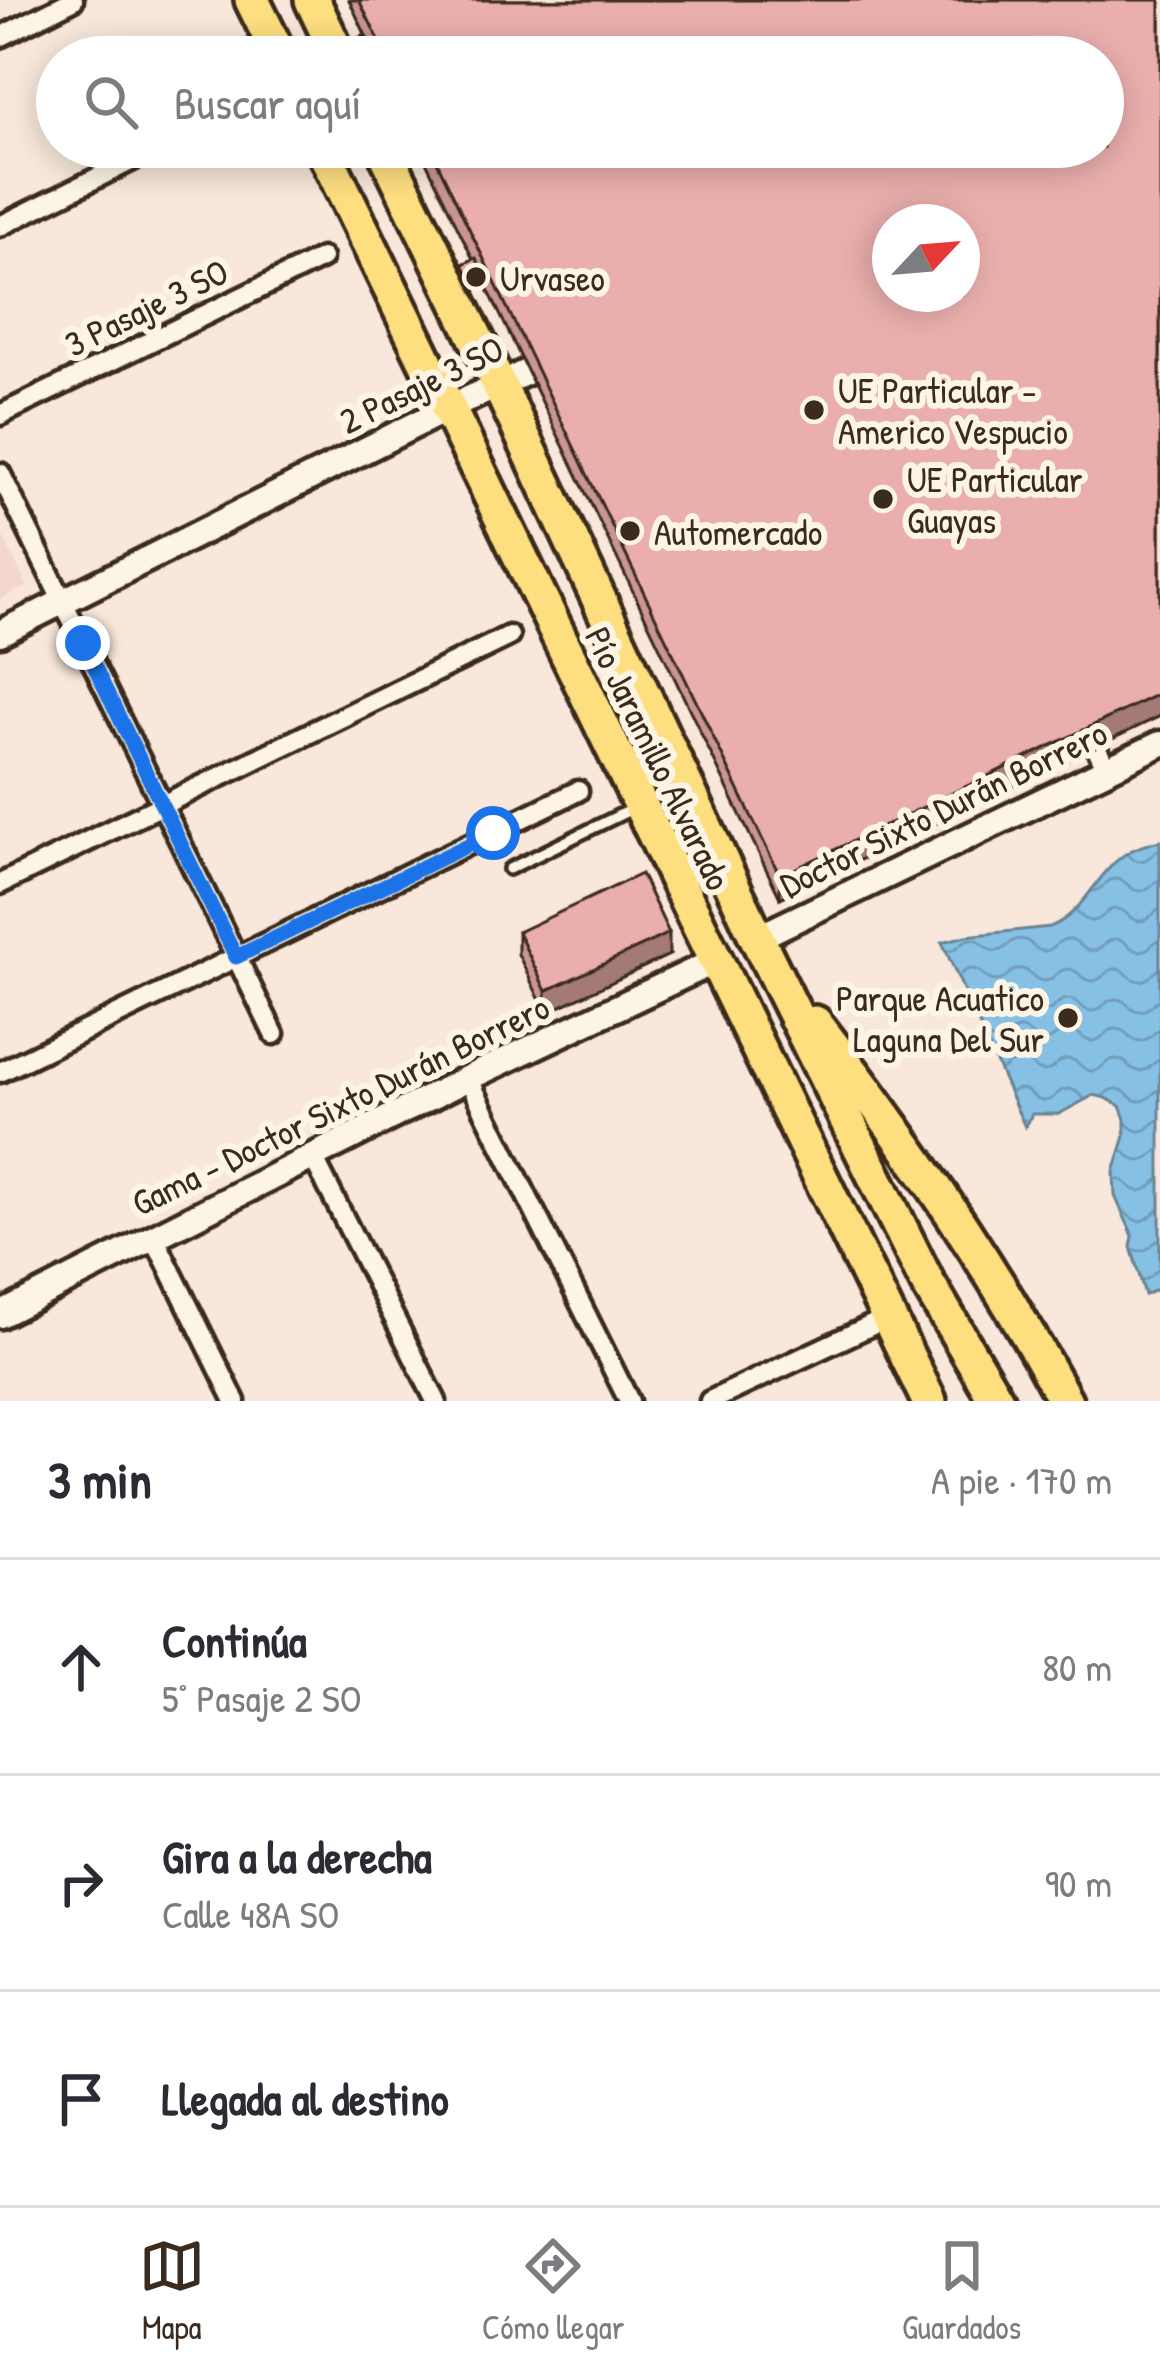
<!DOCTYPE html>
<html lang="es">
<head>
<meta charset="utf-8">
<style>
  :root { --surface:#fff; --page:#f2f2f3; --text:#2b2b33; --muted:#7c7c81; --line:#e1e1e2; --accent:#3b2a1e }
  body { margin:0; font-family:"Patrick Hand",sans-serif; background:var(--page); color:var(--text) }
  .compass { position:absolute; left:872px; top:204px; width:108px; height:108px; border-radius:50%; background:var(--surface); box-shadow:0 6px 30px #0003; rotate:64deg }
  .stop { position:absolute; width:36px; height:36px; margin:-27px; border:9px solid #1a73e8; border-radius:50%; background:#fff }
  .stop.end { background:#1a73e8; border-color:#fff; box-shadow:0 3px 12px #0008 }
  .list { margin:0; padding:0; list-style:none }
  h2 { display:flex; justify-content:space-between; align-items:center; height:156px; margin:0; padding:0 48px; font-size:51px }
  h2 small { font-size:39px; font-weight:400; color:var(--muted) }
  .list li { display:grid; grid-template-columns:78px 1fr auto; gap:36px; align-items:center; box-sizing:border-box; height:216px; padding:0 48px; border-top:3px solid var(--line) }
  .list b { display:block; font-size:45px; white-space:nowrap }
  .list p { margin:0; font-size:39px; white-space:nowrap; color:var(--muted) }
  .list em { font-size:39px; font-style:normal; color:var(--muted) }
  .icon { flex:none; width:66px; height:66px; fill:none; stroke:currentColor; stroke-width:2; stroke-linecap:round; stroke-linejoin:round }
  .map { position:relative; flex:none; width:1160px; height:1401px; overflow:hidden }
  .search { position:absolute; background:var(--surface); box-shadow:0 6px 30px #0003; left:36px; right:36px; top:36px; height:132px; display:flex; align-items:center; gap:30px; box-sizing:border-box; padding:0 42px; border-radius:66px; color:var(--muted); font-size:45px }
  .sheet { height:804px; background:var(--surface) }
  nav { display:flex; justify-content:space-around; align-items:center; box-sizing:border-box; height:168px; border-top:3px solid var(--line); background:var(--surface); font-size:33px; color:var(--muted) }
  nav a { display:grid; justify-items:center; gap:6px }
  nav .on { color:var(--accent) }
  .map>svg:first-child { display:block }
</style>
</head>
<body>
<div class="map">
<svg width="1160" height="1401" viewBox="0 0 1160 1401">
  <defs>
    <pattern id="water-waves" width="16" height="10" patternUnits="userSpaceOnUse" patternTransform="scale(3)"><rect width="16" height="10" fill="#86c0e5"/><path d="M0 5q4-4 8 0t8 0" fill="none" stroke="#6f9cb9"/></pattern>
  </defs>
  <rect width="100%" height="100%" fill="#f8e7da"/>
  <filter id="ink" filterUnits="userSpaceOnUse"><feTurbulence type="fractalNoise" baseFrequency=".00833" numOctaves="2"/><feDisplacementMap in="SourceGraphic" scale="24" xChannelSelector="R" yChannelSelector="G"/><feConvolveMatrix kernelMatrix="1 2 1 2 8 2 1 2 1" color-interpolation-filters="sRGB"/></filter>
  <g filter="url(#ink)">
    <path fill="#f4d6cc" d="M 0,531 L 27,586 L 0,599 Z"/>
    <path fill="url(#water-waves)" stroke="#688495" stroke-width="3" d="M 1160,841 L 1160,1288 L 1145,1295 L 1131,1247 L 1133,1236 L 1115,1196 L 1114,1172 L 1125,1136 L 1125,1119 L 1120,1106 L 1106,1098 L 1094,1095 L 1059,1114 L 1032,1114 L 1025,1127 L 942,942 L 966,936 L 1050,927 C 1084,914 1095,875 1124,855 C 1135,847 1147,844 1160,841 Z"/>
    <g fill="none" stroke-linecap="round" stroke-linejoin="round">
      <defs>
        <path id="service" d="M 509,869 L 634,808"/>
        <path id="minor" d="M 0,37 L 73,0
          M 346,57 L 391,36
          M 0,226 L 159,147
          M 0,415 L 322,258
          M 0,473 L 274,1034
          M 1085,725 L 1107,769
          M 0,884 L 509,636
          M 0,1072 L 578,791
          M 468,1078 L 629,1401
          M 313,1157 L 436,1401
          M 154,1237 L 235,1401
          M 710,1401 L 889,1317"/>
        <path id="tertiary" d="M 0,633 L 447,409 L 557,358
          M 757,938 L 1160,744
          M 0,1315 L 468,1078 L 715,961"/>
        <path id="trunk" d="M 252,0 L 280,57
          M 312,0 L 339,57
          M 322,147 L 929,1401
          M 383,147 L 499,385 L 757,938 L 927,1282 L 997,1401
          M 815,1023 C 907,1142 994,1268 1065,1401"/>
      </defs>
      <use href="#service" stroke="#3b2a1e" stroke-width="18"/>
      <use href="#minor" stroke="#3b2a1e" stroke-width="27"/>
      <use href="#tertiary" stroke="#3b2a1e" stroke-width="33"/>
      <use href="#trunk" stroke="#3b2a1e" stroke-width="42"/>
      <use href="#service" stroke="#fcf5e5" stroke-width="9"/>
      <use href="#minor" stroke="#fcf5e5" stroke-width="18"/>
      <use href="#tertiary" stroke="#fcf5e5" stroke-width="24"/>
      <use href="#trunk" stroke="#fedf80" stroke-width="33"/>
    </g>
    <path fill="#c99695" stroke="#3b2a1e" stroke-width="3" d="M 349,0 L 1160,0 L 1160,716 L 780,898 L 486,285 L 473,291 L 463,270 L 463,264 L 473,259 L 419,147 L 1103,147 L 1103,57 L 376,57 Z
      M 518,932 L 669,955 L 546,1013 L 518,954 Z"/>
    <path fill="#a47a79" stroke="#3b2a1e" stroke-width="3" d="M 486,279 L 486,285 L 473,291 L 473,285 Z
      M 1160,693 L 1160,716 L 780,898 L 780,876 Z
      M 669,933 L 669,955 L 546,1013 L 546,991 Z"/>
    <path fill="#eaafad" stroke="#3b2a1e" stroke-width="3" fill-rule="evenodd" d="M 359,0 L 1160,0 L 1160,693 L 780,876 L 430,147 L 1103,147 L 1103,57 L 387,57 ZM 890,222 L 962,222 L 962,294 L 890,294 Z
      M 476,258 L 486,279 L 473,285 L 463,264 Z
      M 641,874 L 669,933 L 546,991 L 518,932 Z"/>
  </g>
  <g fill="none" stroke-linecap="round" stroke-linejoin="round" filter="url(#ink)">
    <path stroke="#1a73e8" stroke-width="15" d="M 83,643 L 236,957 L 493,833"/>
  </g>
  <g fill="#3b2a1e" stroke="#fcf5e5" stroke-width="4.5">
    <circle cx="476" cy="277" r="12"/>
    <circle cx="814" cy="410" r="12"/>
    <circle cx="883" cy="499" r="12"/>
    <circle cx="630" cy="531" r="12"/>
    <circle cx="1068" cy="1018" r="12"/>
  </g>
  <g text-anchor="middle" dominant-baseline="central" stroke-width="12" stroke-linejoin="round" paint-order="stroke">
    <g font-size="36" fill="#3b2a1e" stroke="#fcf5e5" text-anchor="start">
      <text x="500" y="277">Urvaseo</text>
      <text x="838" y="389">UE Particular -<tspan x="838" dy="41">Americo Vespucio</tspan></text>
      <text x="907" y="478">UE Particular<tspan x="907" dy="41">Guayas</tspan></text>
      <text x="654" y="531">Automercado</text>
      <text x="1044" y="997" text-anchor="end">Parque Acuatico<tspan x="1044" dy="41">Laguna Del Sur</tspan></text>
    </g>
    <g font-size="36" fill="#3b2a1e" stroke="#fcf5e5">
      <text transform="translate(146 307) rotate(-26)">3 Pasaje 3 SO</text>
      <text transform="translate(421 384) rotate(-26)">2 Pasaje 3 SO</text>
      <text transform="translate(659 758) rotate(64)">Pío Jaramillo Alvarado</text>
      <text transform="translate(943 808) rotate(-26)">Doctor Sixto Durán Borrero</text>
      <text transform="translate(340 1104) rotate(-26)">Gama - Doctor Sixto Durán Borrero</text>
    </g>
  </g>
</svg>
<svg class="compass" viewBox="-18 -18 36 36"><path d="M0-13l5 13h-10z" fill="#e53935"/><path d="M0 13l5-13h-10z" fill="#7c7c81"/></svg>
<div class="stop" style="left:493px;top:833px"></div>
<div class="stop end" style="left:83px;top:643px"></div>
<div class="search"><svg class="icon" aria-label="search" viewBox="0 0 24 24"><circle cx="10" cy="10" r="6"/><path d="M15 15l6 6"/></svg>Buscar aquí</div>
</div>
<section class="sheet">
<h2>3 min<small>A pie · 170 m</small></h2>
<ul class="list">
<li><svg class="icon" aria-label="ahead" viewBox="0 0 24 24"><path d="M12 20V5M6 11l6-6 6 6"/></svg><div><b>Continúa</b><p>5° Pasaje 2 SO</p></div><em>80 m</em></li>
<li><svg class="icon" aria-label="right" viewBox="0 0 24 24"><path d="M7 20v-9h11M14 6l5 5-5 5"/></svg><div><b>Gira a la derecha</b><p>Calle 48A SO</p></div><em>90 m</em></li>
<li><svg class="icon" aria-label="arrive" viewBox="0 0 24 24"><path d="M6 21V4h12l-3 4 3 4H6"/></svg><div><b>Llegada al destino</b></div></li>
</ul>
</section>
<nav>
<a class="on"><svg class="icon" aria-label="map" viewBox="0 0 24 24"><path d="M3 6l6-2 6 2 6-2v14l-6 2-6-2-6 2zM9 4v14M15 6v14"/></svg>Mapa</a>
<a><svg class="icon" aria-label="directions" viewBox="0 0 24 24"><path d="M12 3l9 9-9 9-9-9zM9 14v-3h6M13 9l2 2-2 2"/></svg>Cómo llegar</a>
<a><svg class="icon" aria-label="saved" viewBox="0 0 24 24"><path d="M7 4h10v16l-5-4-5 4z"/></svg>Guardados</a>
</nav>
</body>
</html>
